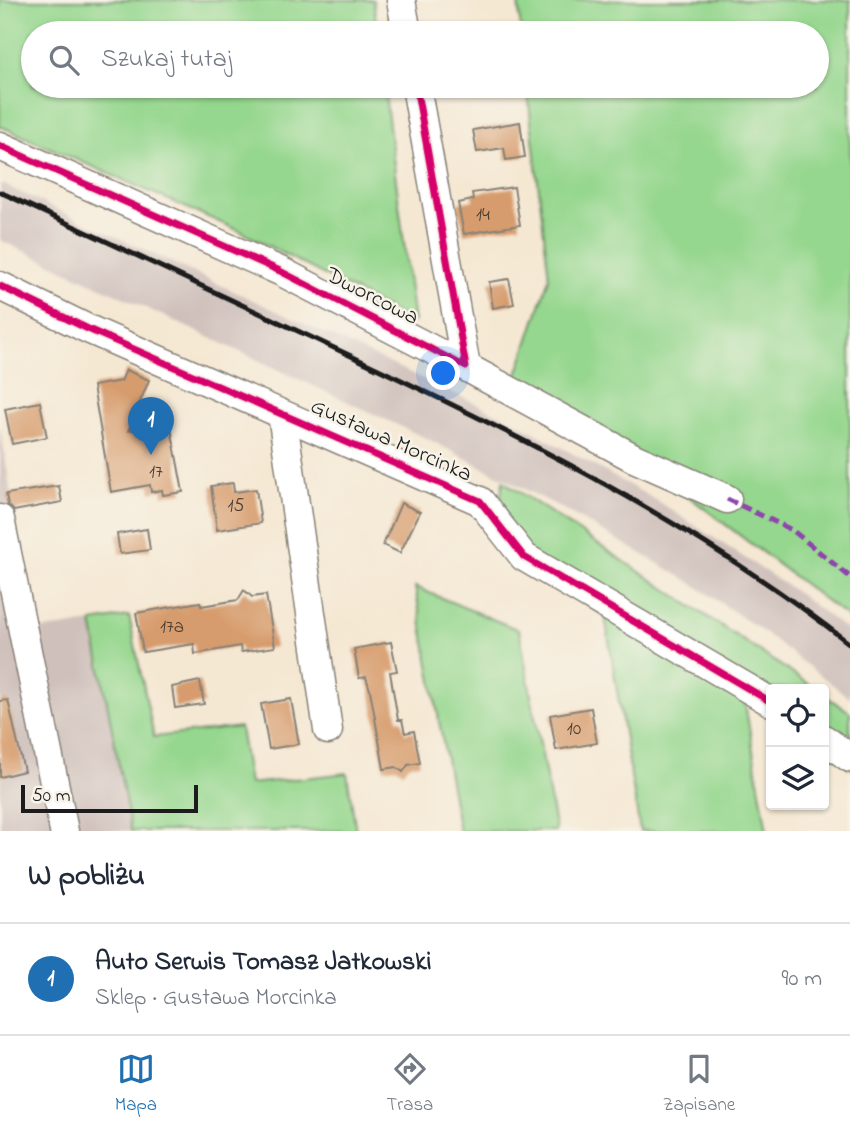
<!DOCTYPE html>
<html lang="pl">
<head>
<meta charset="utf-8">
<style>
  :root { --surface:#fff; --page:#f6f6f7; --text:#1f2937; --muted:#747a83; --line:#e0e1e3; --accent:#1f6fb2 }
  body { margin:0; font-family:"Indie Flower",sans-serif; background:var(--page); color:var(--text) }
  .controls { position:absolute; right:21px; bottom:21px; display:grid; overflow:hidden; border-radius:7px; box-shadow:0 2px 5px #0004 }
  .controls button { width:63px; height:63px; display:grid; place-items:center; padding:0; border:0; border-bottom:2px solid var(--line); background:var(--surface); color:var(--text); font:35px sans-serif }
  .scale { position:absolute; left:21px; bottom:18px; width:177px; box-sizing:border-box; padding-left:7px; border:4px solid #1c1c1c; border-top:0; font-size:19px; line-height:24px; white-space:nowrap; color:#1c1c1c; -webkit-text-stroke:5px #f7f3e8; paint-order:stroke }
  .you { position:absolute; left:444px; top:374px; width:24px; height:24px; margin:-18px; border:5px solid #fff; border-radius:50%; background:#1a73e8; box-shadow:0 0 0 10px #1a73e833 }
  .badge { display:grid; place-items:center; width:46px; height:46px; border-radius:50%; background:var(--accent); color:#fff; font-size:23px; font-weight:700 }
  .pin { position:absolute; translate:-50% -58px; filter:drop-shadow(0 2px 4px #0008) }
  .pin::after { content:''; position:absolute; top:37px; width:24px; height:21px; background:inherit; clip-path:polygon(0 0,100% 0,50% 100%) }
  .list { margin:0; padding:0; list-style:none }
  h2 { display:flex; justify-content:space-between; align-items:center; height:91px; margin:0; padding:0 28px; font-size:30px }
  h2 small { font-size:23px; font-weight:400; color:var(--muted) }
  .list li { display:grid; grid-template-columns:46px 1fr auto; gap:21px; align-items:center; box-sizing:border-box; height:112px; padding:0 28px; border-top:2px solid var(--line) }
  .list b { display:block; font-size:26px; white-space:nowrap }
  .list p { margin:0; font-size:23px; white-space:nowrap; color:var(--muted) }
  .list em { font-size:23px; font-style:normal; color:var(--muted) }
  .icon { flex:none; width:38px; height:38px; fill:none; stroke:currentColor; stroke-width:2; stroke-linecap:round; stroke-linejoin:round }
  .map { position:relative; flex:none; width:850px; height:831px; overflow:hidden }
  .search { position:absolute; background:var(--surface); box-shadow:0 2px 5px #0004; left:21px; right:21px; top:21px; height:77px; display:flex; align-items:center; gap:18px; box-sizing:border-box; padding:0 24px; border-radius:38px; color:var(--muted); font-size:26px }
  .sheet { height:203px; background:var(--surface) }
  nav { display:flex; justify-content:space-around; align-items:center; box-sizing:border-box; height:98px; border-top:2px solid var(--line); background:var(--surface); font-size:19px; color:var(--muted) }
  nav a { display:grid; justify-items:center; gap:4px }
  nav .on { color:var(--accent) }
  .map>svg:first-child { display:block }
</style>
</head>
<body>
<div class="map">
<svg width="850" height="831" viewBox="0 0 850 831">
  <rect width="100%" height="100%" fill="#f7f3e8"/>
  <filter id="ink" filterUnits="userSpaceOnUse"><feTurbulence type="fractalNoise" baseFrequency=".0143" numOctaves="2"/><feDisplacementMap in="SourceGraphic" scale="14" xChannelSelector="R" yChannelSelector="G"/><feConvolveMatrix kernelMatrix="1 2 1 2 8 2 1 2 1" color-interpolation-filters="sRGB"/></filter>
  <filter id="wash" filterUnits="userSpaceOnUse"><feTurbulence type="fractalNoise" baseFrequency=".00686" numOctaves="4" result="noise"/><feDisplacementMap in="SourceGraphic" scale="28" xChannelSelector="R" yChannelSelector="G"/><feGaussianBlur stdDeviation="1.57" result="paint"/><feColorMatrix in="noise" values="0 0 0 0 0 0 0 0 0 0 0 0 0 0 0 0 0 1.4 0 .05"/><feComposite in="paint" operator="in"/></filter>
  <g filter="url(#wash)">
    <rect width="100%" height="100%" fill="#f5e8d3"/>
    <path fill="#cfc0bb" d="M 0,183 L 460,396 L 521,425 L 656,500 L 789,587 L 850,632 L 850,698 L 758,628 L 690,582 L 567,511 L 434,442 L 0,240 Z
      M 0,425 L 33,631 L 92,622 L 131,831 L 0,831 Z"/>
    <path fill="#95d78e" stroke="#587a55" stroke-width="2" d="M 0,0 L 373,0 L 378,33 L 33,33 L 33,86 L 384,86 L 414,322 L 242,232 L 0,126 Z
      M 518,0 L 850,0 L 850,619 L 605,433 L 515,381 L 549,278 L 527,86 L 817,86 L 817,33 L 521,33 Z
      M 503,481 L 816,689 L 771,689 L 743,692 L 767,831 L 640,831 L 605,616 L 494,542 Z
      M 415,587 L 519,630 L 556,831 L 459,831 Z
      M 129,616 L 154,737 L 240,727 L 249,784 L 347,773 L 356,831 L 131,831 L 92,622 Z
      M 824,695 L 850,712 L 850,768 L 824,748 Z"/>
    <g id="blocks">
      <path fill="#d79c6d" d="M 520,122 L 525,157 L 506,160 L 504,148 L 477,152 L 473,130 Z
        M 514,187 L 520,225 L 464,234 L 458,203 L 473,200 L 472,193 Z
        M 509,279 L 514,304 L 493,308 L 489,282 Z
        M 126,370 L 149,380 L 128,431 L 170,423 L 183,492 L 163,495 L 162,490 L 151,492 L 150,485 L 111,492 L 93,386 L 121,381 Z
        M 40,402 L 47,437 L 12,444 L 5,409 Z
        M 233,483 L 234,492 L 256,489 L 261,523 L 217,530 L 211,486 Z
        M 59,486 L 62,502 L 14,511 L 8,505 L 6,494 Z
        M 401,503 L 420,512 L 400,553 L 383,545 Z
        M 147,529 L 150,550 L 120,554 L 117,534 Z
        M 244,590 L 252,597 L 266,595 L 275,647 L 241,652 L 240,646 L 195,654 L 194,644 L 143,652 L 136,613 L 200,602 L 201,606 L 238,600 Z
        M 391,642 L 397,671 L 390,672 L 398,720 L 402,720 L 405,733 L 414,731 L 420,763 L 408,765 L 403,772 L 396,767 L 384,769 L 370,690 L 366,677 L 359,678 L 354,649 Z
        M 200,681 L 204,704 L 175,708 L 172,687 Z
        M 291,699 L 299,744 L 269,749 L 261,704 Z
        M 8,700 L 24,771 L 0,777 L 0,701 Z
        M 591,708 L 597,743 L 556,750 L 550,715 Z"/>
    </g>
  </g>
  <g filter="url(#ink)">
    <use href="#blocks" fill-opacity="0" stroke="#888278" stroke-width="2"/>
    <g fill="none" stroke-linecap="round" stroke-linejoin="round">
      <defs>
        <path id="minor" d="M 401,0 L 407,33
          M 0,146 L 280,271 L 466,367 L 416,86
          M 0,286 L 88,329 L 480,501 L 524,557 L 771,702
          M 466,367 L 634,458 L 727,499
          M 282,414 L 328,730
          M 0,519 L 64,831
          M 824,739 L 850,758"/>
      </defs>
      <use href="#minor" stroke="#888278" stroke-width="31"/>
      <use href="#minor" stroke="#fff" stroke-width="28"/>
      <path stroke="#1c1c1c" stroke-width="5" d="M 0,192 C 106,241 211,290 317,340 C 503,427 687,517 850,644"/>
      <path stroke="#8e44ad" stroke-width="5" stroke-dasharray="10 5" stroke-linecap="butt" d="M 727,499 L 792,530 L 850,577"/>
      <defs>
        <path id="cycleway" d="M 0,146 L 280,271 L 466,367 L 416,86
          M 0,286 L 88,329 L 480,501 L 524,557 L 771,702"/>
      </defs>
      <use href="#cycleway" stroke="#f7f3e8" stroke-width="11"/>
      <use href="#cycleway" stroke="#d6006c" stroke-width="7"/>
    </g>
  </g>
  <g text-anchor="middle" dominant-baseline="central" stroke-width="5" stroke-linejoin="round" paint-order="stroke">
    <g font-size="19" fill="#4b3c30">
      <text x="483" y="215">14</text>
      <text x="156" y="472">17</text>
      <text x="236" y="506">15</text>
      <text x="172" y="627">17a</text>
      <text x="574" y="729">10</text>
    </g>
    <g font-size="23" fill="#1c1c1c" stroke="#f7f3e8">
      <text transform="translate(372 297) rotate(27)">Dworcowa</text>
      <text transform="translate(391 441) rotate(24)">Gustawa Morcinka</text>
    </g>
  </g>
</svg>
<div class="controls">
<button><svg class="icon" aria-label="locate" viewBox="0 0 24 24"><circle cx="12" cy="12" r="6"/><path d="M12 2v4M12 18v4M2 12h4M18 12h4"/></svg></button>
<button><svg class="icon" aria-label="layers" viewBox="0 0 24 24"><path d="M12 4l9 5-9 5-9-5zM3 14l9 5 9-5"/></svg></button>
</div>
<div class="scale">50 m</div>
<div class="you"></div>
<div class="pin badge" style="left:151px;top:455px">1</div>
<div class="search"><svg class="icon" aria-label="search" viewBox="0 0 24 24"><circle cx="10" cy="10" r="6"/><path d="M15 15l6 6"/></svg>Szukaj tutaj</div>
</div>
<section class="sheet">
<h2>W pobliżu<small></small></h2>
<ul class="list">
<li><span class="badge">1</span><div><b>Auto Serwis Tomasz Jatkowski</b><p>Sklep · Gustawa Morcinka</p></div><em>90 m</em></li>
</ul>
</section>
<nav>
<a class="on"><svg class="icon" aria-label="map" viewBox="0 0 24 24"><path d="M3 6l6-2 6 2 6-2v14l-6 2-6-2-6 2zM9 4v14M15 6v14"/></svg>Mapa</a>
<a><svg class="icon" aria-label="directions" viewBox="0 0 24 24"><path d="M12 3l9 9-9 9-9-9zM9 14v-3h6M13 9l2 2-2 2"/></svg>Trasa</a>
<a><svg class="icon" aria-label="saved" viewBox="0 0 24 24"><path d="M7 4h10v16l-5-4-5 4z"/></svg>Zapisane</a>
</nav>
</body>
</html>
